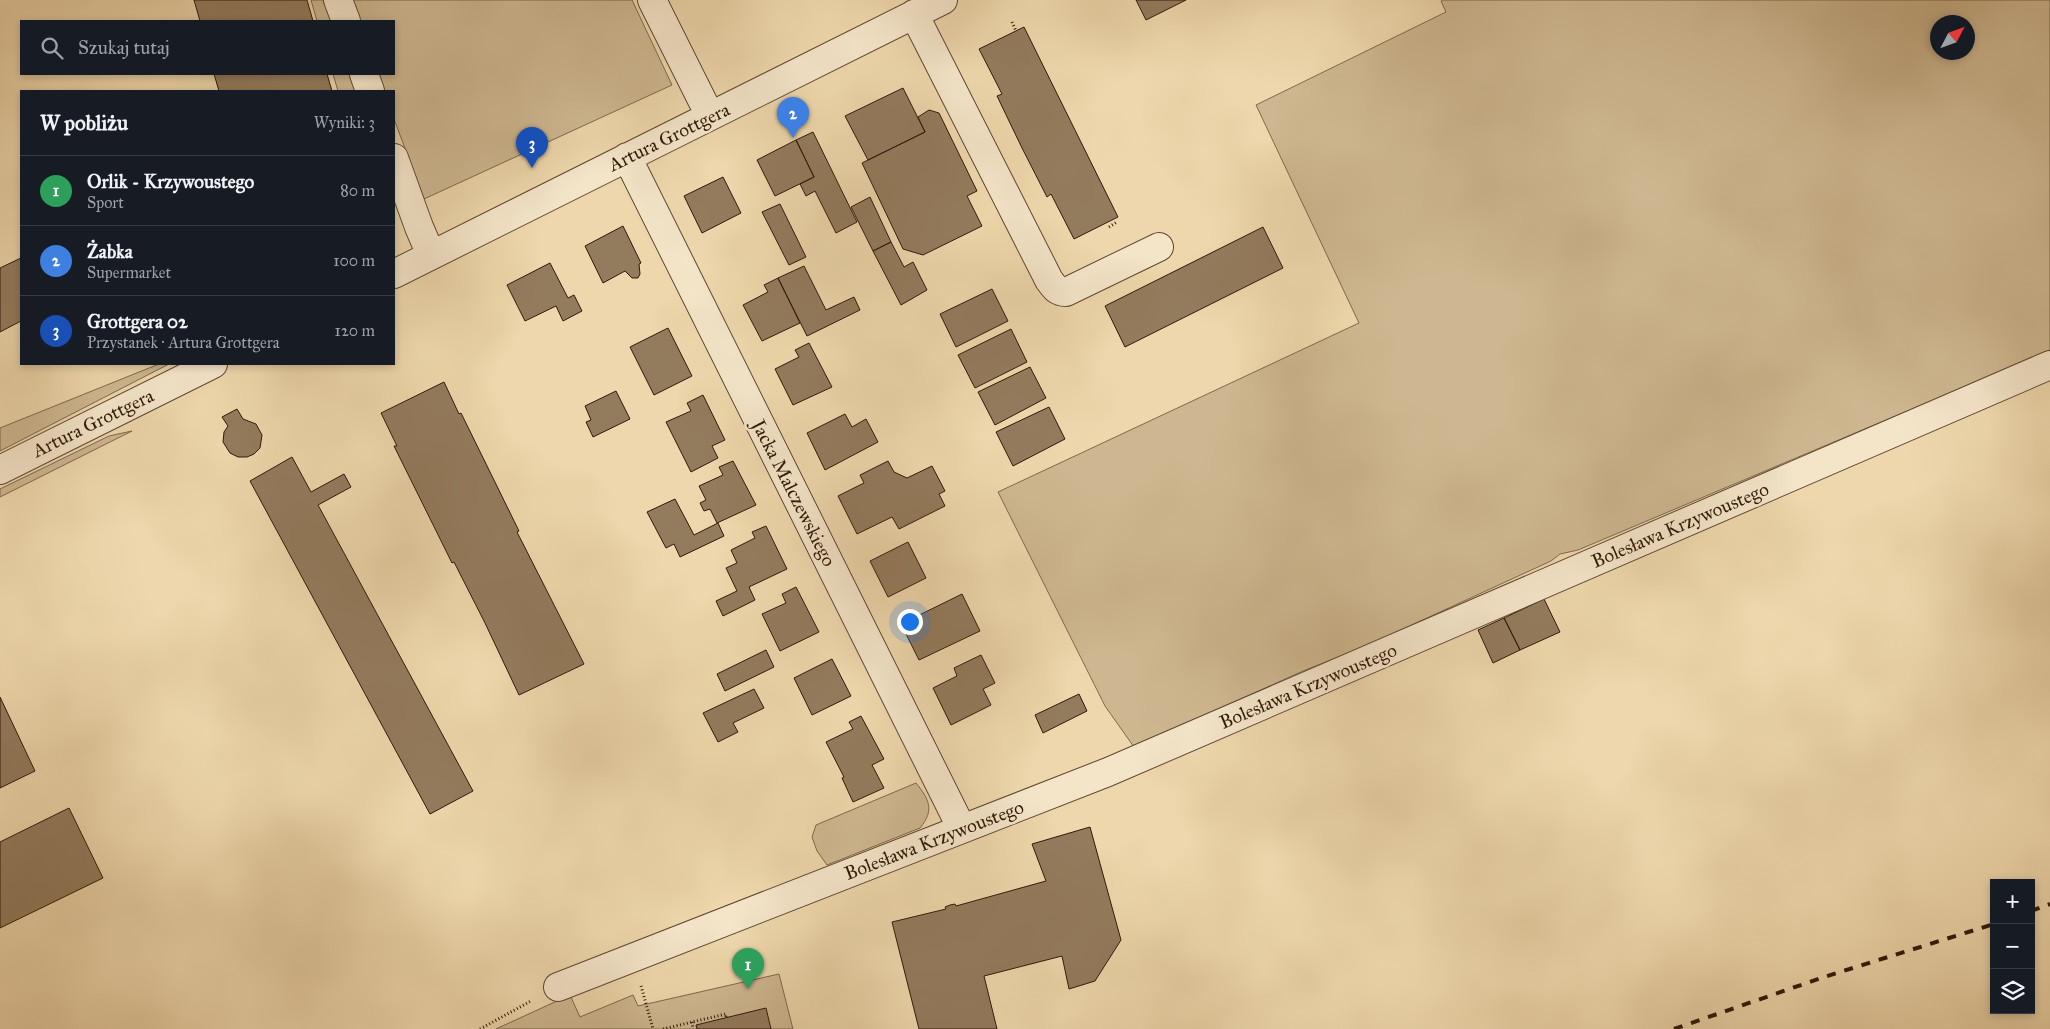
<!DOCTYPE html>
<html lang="pl">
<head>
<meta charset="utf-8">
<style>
  :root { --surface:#171b24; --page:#242831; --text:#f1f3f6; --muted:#9ea1a6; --line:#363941; --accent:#c59692 }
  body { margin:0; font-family:"IM FELL Great Primer",serif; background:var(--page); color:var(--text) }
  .controls { position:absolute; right:15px; bottom:15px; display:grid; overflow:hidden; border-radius:0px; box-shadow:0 2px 8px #0003 }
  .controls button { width:45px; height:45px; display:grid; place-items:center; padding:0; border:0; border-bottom:1px solid var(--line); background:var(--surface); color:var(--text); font:25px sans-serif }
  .compass { position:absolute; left:1930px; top:15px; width:45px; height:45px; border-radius:50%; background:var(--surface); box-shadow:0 2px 8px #0003; rotate:49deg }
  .you { position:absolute; left:909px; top:621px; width:18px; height:18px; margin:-12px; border:4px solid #fff; border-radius:50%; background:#1a73e8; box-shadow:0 0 0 8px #1a73e833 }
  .badge { display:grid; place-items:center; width:32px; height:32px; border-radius:50%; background:var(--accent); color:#fff; font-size:16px; font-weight:700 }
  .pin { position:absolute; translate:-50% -41px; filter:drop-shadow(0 1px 2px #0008) }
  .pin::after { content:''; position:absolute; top:26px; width:18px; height:15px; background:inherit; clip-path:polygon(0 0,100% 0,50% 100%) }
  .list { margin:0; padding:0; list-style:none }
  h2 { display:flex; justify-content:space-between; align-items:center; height:65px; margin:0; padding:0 20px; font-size:21px }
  h2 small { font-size:16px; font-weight:400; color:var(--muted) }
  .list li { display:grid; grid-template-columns:32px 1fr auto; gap:15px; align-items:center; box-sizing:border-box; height:70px; padding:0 20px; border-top:1px solid var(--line) }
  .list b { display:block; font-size:19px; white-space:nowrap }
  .list p { margin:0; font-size:16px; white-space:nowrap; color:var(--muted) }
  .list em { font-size:16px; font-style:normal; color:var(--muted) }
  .icon { flex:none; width:28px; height:28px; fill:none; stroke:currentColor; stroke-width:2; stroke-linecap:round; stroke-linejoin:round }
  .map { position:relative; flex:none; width:2050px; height:1029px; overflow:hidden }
  .search { position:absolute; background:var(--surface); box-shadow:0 2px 8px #0003; left:20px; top:20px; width:375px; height:55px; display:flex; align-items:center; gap:12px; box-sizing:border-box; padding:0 18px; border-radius:0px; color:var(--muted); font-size:19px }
  .panel { position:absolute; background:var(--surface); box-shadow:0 2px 8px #0003; left:20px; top:90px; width:375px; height:275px; border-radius:0px }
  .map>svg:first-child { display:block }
</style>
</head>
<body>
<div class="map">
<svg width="2050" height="1029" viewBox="0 0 2050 1029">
  <rect width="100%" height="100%" fill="#eed7ac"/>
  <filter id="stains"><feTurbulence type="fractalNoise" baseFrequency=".004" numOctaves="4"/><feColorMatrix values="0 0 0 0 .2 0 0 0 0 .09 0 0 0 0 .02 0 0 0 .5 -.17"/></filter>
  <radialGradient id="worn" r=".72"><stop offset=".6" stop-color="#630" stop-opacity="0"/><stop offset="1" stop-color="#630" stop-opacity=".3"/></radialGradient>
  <path fill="#ceb790" stroke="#7f684c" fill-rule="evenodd" d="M 311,0 L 326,0 L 333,21 L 317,21 Z
    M 351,0 L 632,0 L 672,85 L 424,199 L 394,119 L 394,91 L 384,91 L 377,74 L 394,74 L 394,21 L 358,21 Z
    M 1443,0 L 2050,0 L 2050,350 L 2030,358 L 2025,363 L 1957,390 L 1578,550 L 1560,554 L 1551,561 L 1366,646 L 1303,671 L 1134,747 L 1105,706 L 998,492 L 1359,323 L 1256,105 L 1446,12 L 1441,1 ZM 1938,22 L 1968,22 L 1968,52 L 1938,52 Z
    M 333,74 L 351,74 L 357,91 L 338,91 Z
    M 159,364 L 169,364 L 0,451 L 0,428 Z
    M 132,431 L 0,497 L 0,489 L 109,436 Z
    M 916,783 C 929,799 935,810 920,828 L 827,865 L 817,851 L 812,837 L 816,825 Z
    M 779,974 L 793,1029 L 496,1029 L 570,995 L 580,1017 L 633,995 L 638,1006 Z"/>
  <path fill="#937b5d" stroke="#301808" d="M 194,0 L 307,0 L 313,21 L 200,21 Z
    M 1136,0 L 1186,0 L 1146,20 Z
    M 1024,27 L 1118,217 L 1074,239 L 1051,194 L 1047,197 L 1022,148 L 997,96 L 1002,94 L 979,49 Z
    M 214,74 L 327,74 L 332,91 L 219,91 Z
    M 903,88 L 925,132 L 868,160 L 845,116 Z
    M 929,110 L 939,113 L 977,191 L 967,196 L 982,226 L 923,255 L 903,249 L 862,163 L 925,132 L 918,117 Z
    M 813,132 L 857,222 L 836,233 L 815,191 L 806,196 L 800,184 L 814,177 L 796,140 Z
    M 796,140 L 814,177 L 775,196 L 757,160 Z
    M 723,177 L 741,213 L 702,233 L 684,196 Z
    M 870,197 L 891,242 L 873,251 L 851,207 Z
    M 780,204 L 806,257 L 789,265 L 762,212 Z
    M 623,226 L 641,263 L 639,264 L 640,274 L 638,278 L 632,278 L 625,271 L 603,283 L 585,246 Z
    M 1263,227 L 1283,268 L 1125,347 L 1105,306 Z
    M 891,242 L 904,267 L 913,262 L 927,290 L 901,305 L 873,251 Z
    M 21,258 L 21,321 L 0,332 L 0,268 Z
    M 550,263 L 568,298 L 574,295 L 582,311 L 563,321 L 556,306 L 525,321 L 507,285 Z
    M 804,266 L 826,310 L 854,297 L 860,310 L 807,336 L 778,278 Z
    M 778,278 L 800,323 L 762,341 L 743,305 L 768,292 L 764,285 Z
    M 992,289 L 1008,321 L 956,347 L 940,314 Z
    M 668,328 L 692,376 L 654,395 L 630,347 Z
    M 1011,329 L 1027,362 L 975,388 L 958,355 Z
    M 809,343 L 832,387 L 793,405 L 775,369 L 799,357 L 795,350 Z
    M 1030,367 L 1046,398 L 995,425 L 978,392 Z
    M 444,382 L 459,414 L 461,413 L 519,531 L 517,532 L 584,664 L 519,695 L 485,623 L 454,562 L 452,563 L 394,446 L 397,446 L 381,413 Z
    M 616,391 L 630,419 L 593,437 L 586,422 L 591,420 L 585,406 Z
    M 703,395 L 725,440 L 712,446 L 718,458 L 691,472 L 666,422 L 691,411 L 687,403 Z
    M 1049,407 L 1065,439 L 1013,466 L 996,432 Z
    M 237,409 L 243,419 L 256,424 L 262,435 L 260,448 L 254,454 L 247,457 L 238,457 L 230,453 L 223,442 L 224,432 L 228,426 L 222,417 Z
    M 845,414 L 852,427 L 866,419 L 878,442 L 825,470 L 807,433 Z
    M 292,457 L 311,492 L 344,474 L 351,487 L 318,505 L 473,791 L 430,814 L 250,481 Z
    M 733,461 L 756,505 L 717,523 L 710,509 L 704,511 L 700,503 L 706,500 L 699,486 L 723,475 L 719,467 Z
    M 888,461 L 894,472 L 907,478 L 932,466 L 945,491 L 939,494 L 945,506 L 899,529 L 892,517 L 857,534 L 838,496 L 864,483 L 860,475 Z
    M 675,499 L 694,535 L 718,523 L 724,536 L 680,557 L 674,544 L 666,548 L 647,512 Z
    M 766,526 L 787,569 L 749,587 L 755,600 L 723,616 L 716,601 L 737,591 L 726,568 L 737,563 L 731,550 L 755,538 L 752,532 Z
    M 908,542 L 926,578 L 888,597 L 870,561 Z
    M 796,587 L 819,632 L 780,651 L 762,614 L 786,603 L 782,594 Z
    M 962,594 L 980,631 L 919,660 L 901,624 Z
    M 1544,599 L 1560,632 L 1520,650 L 1504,618 Z
    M 1504,618 L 1520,650 L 1493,663 L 1478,630 Z
    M 766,650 L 774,667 L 725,691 L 717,674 Z
    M 981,655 L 995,683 L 983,689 L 991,705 L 951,725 L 933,688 L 957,676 L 954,668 Z
    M 832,659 L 851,696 L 812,715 L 794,678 Z
    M 754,689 L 764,708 L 733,723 L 738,732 L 718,742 L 703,713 Z
    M 1079,694 L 1087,711 L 1043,733 L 1035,715 Z
    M 0,697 L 35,771 L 0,788 Z
    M 861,716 L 884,759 L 872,765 L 884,788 L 853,802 L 842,778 L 844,777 L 826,742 L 853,729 L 849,722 Z
    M 69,808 L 103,878 L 0,928 L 0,842 Z
    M 1090,827 L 1121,940 L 1095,981 L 1069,989 L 1062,956 L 984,976 L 997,1029 L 919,1029 L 892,922 L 946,909 L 945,907 L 950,905 L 955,904 L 956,906 L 1046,881 L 1032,844 Z
    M 766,1008 L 771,1029 L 697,1029 L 696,1025 Z"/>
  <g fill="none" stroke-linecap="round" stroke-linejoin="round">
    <defs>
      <path id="minor" d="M 338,0 L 346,21
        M 652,0 L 710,116
        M 914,14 L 1049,280 C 1054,287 1057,292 1066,292 L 1159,247
        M 364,74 L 370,91
        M 627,157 L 962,829
        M 394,158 L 419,227 L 431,255
        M 394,274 L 943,0
        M 0,470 L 213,364
        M 558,987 L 1108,772 L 2050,365"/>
    </defs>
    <use href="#minor" stroke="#604831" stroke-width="30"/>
    <path stroke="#301808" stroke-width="3" stroke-dasharray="1 2.5" stroke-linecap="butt" d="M 1012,22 L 1016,31
      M 1109,227 L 1117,222
      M 641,986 L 653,1029
      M 692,1022 L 693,1029
      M 480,1029 L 531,1001
      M 663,1029 L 726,1014 L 726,1017"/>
    <use href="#minor" stroke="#f4e5c9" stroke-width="28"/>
    <path stroke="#301808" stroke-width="4" stroke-dasharray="9 9" stroke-linecap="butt" d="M 2031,911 L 2050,904
      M 1674,1029 L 1824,977 L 1994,924"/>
  </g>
  <g text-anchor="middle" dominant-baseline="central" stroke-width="5" stroke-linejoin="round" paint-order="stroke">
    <g font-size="19" fill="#301808" stroke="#f4e5c9">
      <text transform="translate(669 137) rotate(-26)">Artura Grottgera</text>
      <text transform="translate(93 423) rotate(-26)">Artura Grottgera</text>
      <text transform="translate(794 493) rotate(63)">Jacka Malczewskiego</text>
      <text transform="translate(1680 525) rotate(-23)">Bolesława Krzywoustego</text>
      <text transform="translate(1308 686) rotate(-23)">Bolesława Krzywoustego</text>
      <text transform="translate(934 840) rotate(-21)">Bolesława Krzywoustego</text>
    </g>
  </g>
  <rect width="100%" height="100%" filter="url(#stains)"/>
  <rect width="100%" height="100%" fill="url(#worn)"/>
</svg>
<div class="controls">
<button>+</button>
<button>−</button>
<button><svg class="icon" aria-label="layers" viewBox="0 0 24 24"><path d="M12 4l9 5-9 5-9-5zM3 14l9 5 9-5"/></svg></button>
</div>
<svg class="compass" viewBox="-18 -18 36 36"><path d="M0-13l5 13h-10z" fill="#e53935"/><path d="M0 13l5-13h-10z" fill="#9ea1a6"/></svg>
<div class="you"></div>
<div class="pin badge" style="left:748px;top:989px;background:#2e9e5b">1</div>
<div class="pin badge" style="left:793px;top:138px;background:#3f7fe0">2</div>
<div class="pin badge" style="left:532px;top:168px;background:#1a4fb4">3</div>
<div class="search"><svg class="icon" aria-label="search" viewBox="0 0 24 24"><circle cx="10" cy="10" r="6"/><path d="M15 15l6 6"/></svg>Szukaj tutaj</div>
<section class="panel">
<h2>W pobliżu<small>Wyniki: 3</small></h2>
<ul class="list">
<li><span class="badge" style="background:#2e9e5b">1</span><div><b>Orlik - Krzywoustego</b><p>Sport</p></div><em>80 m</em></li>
<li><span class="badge" style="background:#3f7fe0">2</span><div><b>Żabka</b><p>Supermarket</p></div><em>100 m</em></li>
<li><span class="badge" style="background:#1a4fb4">3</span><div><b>Grottgera 02</b><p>Przystanek · Artura Grottgera</p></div><em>120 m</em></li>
</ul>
</section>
</div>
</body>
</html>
